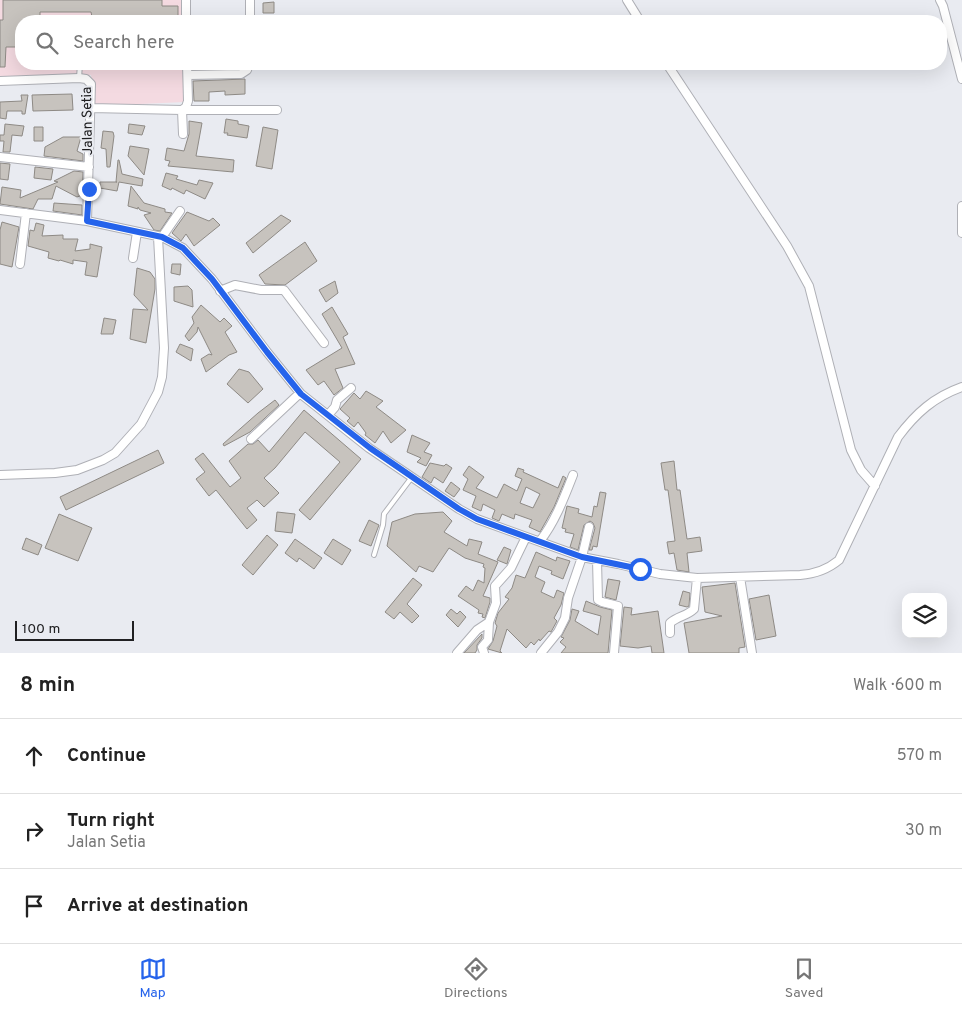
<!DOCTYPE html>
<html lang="en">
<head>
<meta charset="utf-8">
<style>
  :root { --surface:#fff; --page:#f6f6f6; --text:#222; --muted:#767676; --line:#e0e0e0; --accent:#2563eb }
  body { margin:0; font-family:Overpass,sans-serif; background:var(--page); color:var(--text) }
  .controls { position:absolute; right:15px; bottom:15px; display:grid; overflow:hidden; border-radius:10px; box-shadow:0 5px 20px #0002 }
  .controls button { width:45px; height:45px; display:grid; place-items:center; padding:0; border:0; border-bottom:1px solid var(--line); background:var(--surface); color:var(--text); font:25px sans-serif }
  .scale { position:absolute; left:15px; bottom:12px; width:119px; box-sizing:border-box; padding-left:5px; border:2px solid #202022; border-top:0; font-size:14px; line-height:18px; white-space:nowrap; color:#202022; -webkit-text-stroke:4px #e9ebf1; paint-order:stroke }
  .stop { position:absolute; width:15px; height:15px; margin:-11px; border:4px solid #2563eb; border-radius:50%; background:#fff }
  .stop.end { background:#2563eb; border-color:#fff; box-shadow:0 1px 5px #0008 }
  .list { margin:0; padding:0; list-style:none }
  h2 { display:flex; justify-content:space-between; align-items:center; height:65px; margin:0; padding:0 20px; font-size:21px }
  h2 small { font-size:16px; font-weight:400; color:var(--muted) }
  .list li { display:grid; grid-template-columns:32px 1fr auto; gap:15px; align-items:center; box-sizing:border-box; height:75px; padding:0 20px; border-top:1px solid var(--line) }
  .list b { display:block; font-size:19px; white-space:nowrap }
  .list p { margin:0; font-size:16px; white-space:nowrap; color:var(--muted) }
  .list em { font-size:16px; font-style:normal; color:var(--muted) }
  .icon { flex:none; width:28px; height:28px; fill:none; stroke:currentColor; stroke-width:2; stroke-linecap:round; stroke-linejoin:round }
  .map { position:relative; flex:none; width:962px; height:653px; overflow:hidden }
  .search { position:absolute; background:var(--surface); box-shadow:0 5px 20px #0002; left:15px; right:15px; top:15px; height:55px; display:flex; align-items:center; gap:12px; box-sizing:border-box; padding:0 18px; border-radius:20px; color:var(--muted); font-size:19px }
  .sheet { height:290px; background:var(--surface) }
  nav { display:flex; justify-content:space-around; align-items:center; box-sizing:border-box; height:70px; border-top:1px solid var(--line); background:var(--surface); font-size:14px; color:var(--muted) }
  nav a { display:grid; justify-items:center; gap:2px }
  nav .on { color:var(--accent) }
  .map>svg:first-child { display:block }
</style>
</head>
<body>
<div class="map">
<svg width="962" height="653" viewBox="0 0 962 653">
  <rect width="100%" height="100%" fill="#e9ebf1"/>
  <path fill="#f4dae1" d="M 0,0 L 184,0 L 184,21 L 21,21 L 21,64 L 185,64 L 185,102 L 95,106 L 91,75 L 0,78 Z"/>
  <path fill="#c7c3be" stroke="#8e8a85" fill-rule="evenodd" d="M 3,0 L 162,0 L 162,6 L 178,6 L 178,21 L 126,21 L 126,16 L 92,17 L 91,12 L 40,12 L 40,19 L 26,19 L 26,21 L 21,21 L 21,47 L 6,47 L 5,67 L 0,67 L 0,20 L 3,20 Z
    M 274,2 L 274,13 L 263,13 L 263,3 Z
    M 245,79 L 245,94 L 225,95 L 225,91 L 209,92 L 209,101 L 194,101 L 193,81 Z
    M 72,94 L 73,110 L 33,111 L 32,95 Z
    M 21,95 L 28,95 L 25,114 L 22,114 L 22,111 L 7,111 L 6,119 L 0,118 L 0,102 L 22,101 Z
    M 226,119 L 238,121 L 238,124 L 249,126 L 247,138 L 227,135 L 228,133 L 224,133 Z
    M 189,121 L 202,123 L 196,156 L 234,160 L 233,172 L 168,166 L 170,161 L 165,160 L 167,148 L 184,151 L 189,134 Z
    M 5,124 L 24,126 L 22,136 L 12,135 L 10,152 L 3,152 L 4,141 L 0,141 L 0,135 L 4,135 Z
    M 129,124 L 145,126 L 142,135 L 128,133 Z
    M 34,127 L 43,127 L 43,141 L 34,141 Z
    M 263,127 L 278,130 L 272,169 L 256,166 Z
    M 103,131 L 113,132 L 114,136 L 110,167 L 107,167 L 106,149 L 101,148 Z
    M 63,137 L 81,137 L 77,151 L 83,154 L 83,161 L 44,156 L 45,147 Z
    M 130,146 L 149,149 L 144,175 L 128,156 Z
    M 118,160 L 119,160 L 122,174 L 143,179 L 142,186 L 119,182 L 117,191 L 100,188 L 100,182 L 117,182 L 116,182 Z
    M 0,163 L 10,164 L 8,180 L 0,179 Z
    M 35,167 L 53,169 L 51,180 L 34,178 Z
    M 74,171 L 83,172 L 82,195 L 77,197 L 56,186 L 52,199 L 38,199 L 33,209 L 0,204 L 2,187 L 21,190 L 20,198 L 58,182 L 54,181 Z
    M 166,173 L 178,176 L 176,179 L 197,185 L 199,180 L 213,183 L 205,199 L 186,190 L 184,194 L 172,188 L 171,190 L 162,186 Z
    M 131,186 L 144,203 L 165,209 L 165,212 L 172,213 L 160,231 L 154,230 L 144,215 L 151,213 L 140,210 L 138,207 L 138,209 L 128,206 Z
    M 54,203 L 82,205 L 82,215 L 53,211 Z
    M 187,212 L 209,221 L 213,218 L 220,225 L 194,246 L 186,234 L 181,241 L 172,233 Z
    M 281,215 L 291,221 L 253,253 L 246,243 Z
    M 2,222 L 19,227 L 12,267 L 0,264 L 0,230 Z
    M 36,223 L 44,225 L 42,236 L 63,235 L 63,239 L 78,239 L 75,251 L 90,249 L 90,244 L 102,247 L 97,277 L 85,275 L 87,262 L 73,260 L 73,264 L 60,260 L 59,261 L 48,258 L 49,252 L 28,246 L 30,230 L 34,231 Z
    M 305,242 L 317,261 L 285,285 L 265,284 L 259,275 Z
    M 172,264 L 181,264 L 180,275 L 171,273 Z
    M 137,268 L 150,272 L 155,279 L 155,289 L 146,343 L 130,339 L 133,309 L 148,310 L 134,295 Z
    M 335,281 L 338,293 L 326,302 L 319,290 Z
    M 188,286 L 192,290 L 193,307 L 174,301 L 174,287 Z
    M 201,305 L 220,322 L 224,318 L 232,326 L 225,332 L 237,352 L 229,355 L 206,372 L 201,359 L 209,354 L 212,355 L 198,327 L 197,332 L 189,341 L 185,336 L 194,323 L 192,317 Z
    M 332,307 L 348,334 L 343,337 L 355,364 L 335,369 L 343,388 L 334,395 L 324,381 L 318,385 L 306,370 L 342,348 L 322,314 Z
    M 104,318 L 116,320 L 113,334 L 101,334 Z
    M 180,344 L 193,349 L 191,361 L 176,352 Z
    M 239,369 L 249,372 L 263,389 L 248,403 L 227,384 Z
    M 366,391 L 383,401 L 376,407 L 406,430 L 391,443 L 383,431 L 375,443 L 365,435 L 366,433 L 358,422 L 354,427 L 347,421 L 350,418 L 340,409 L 354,393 L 360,399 Z
    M 275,400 L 279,405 L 250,432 L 224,446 L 223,444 L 258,413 Z
    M 304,410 L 361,459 L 310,520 L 299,510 L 340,462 L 305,432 L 275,468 L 264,478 L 279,493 L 264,507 L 257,500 L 247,508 L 257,520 L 247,529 L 216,490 L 209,496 L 196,479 L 205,472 L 195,459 L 203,453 L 230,487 L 241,478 L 229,461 L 248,444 L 253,444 L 258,440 L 269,452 Z
    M 412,435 L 430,443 L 424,452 L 432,455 L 426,466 L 417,462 L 421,458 L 407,452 Z
    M 158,450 L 164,463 L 66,510 L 60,497 Z
    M 674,461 L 677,490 L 680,490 L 687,539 L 700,537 L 702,551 L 687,553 L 689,572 L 677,570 L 674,553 L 669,554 L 667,542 L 675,541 L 668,490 L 665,490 L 661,463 Z
    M 430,463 L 444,466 L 446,464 L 452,468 L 443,483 L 434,477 L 431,483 L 422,477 Z
    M 469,466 L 484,477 L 476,488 L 497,498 L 504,484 L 517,491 L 522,479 L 515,476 L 518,468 L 524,470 L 523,472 L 558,488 L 563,476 L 566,478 L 554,507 L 540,532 L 529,527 L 532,520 L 515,514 L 514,519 L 502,514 L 499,521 L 492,518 L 495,510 L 483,504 L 481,511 L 472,507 L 476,496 L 463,490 L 468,479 L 463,475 ZM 526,487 L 540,494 L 533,508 L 520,503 Z
    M 451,482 L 460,489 L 454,497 L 445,491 Z
    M 600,492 L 606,493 L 597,547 L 593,546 L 592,550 L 589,550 L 595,528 L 593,523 L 590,521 L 584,525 L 578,550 L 570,547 L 574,534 L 565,532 L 566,529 L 562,528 L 567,506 L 579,509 L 578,513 L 592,517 L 594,506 L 597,507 Z
    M 277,512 L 295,514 L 292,533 L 275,531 Z
    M 443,512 L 452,521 L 444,532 L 467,546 L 469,539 L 482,542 L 478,554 L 498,562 L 483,596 L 490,598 L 490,602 L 485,618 L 482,617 L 483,614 L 478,613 L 479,610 L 458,596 L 466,586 L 473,591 L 478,580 L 484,583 L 485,568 L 483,567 L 484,564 L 465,558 L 449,548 L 433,572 L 419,566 L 416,572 L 387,546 L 392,522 L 415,514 Z
    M 59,514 L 92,528 L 78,561 L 45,548 Z
    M 369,520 L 379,525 L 371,546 L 359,541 Z
    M 267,535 L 278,545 L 253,575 L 242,565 Z
    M 26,538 L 42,545 L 38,555 L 22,549 Z
    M 295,539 L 322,558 L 314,569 L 299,558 L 297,562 L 285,553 Z
    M 333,539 L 351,550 L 342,565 L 324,553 Z
    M 504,547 L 511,550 L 507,564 L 497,560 Z
    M 536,552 L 556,561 L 557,557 L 570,561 L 563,579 L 551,574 L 552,571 L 539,566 L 535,577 L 545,582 L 541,592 L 554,598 L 557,590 L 564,593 L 561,605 L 554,618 L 557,621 L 551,632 L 549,631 L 540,641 L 539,639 L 534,645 L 531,642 L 526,648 L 507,629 L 500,651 L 502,653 L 488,649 L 493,641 L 497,626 L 495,623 L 498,613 L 509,599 L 505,597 L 512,588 L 516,575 L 525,578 Z
    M 413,578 L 422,585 L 407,604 L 419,616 L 412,623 L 400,612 L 394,619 L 385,612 Z
    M 608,579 L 620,581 L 616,600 L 605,597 Z
    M 735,583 L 745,647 L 739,648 L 739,653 L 689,653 L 684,623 L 722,616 L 705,612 L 702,587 Z
    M 683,591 L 690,593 L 689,606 L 687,607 L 679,605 Z
    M 769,595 L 776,636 L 756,640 L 749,599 Z
    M 586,601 L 600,607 L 612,610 L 608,653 L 561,653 L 566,647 L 560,642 L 564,638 L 561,637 L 570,620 L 572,609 L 579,611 L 575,621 L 598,635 L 601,616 L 583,611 Z
    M 624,607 L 632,608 L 631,615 L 658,611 L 664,653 L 652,653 L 651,646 L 638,648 L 620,646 Z
    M 451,609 L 457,614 L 460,611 L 466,617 L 458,627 L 446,615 Z
    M 482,634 L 482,638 L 477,645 L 477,650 L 475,653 L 464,653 Z"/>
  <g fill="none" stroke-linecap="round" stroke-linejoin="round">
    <defs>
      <path id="lane" d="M 79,78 L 80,64
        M 374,555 L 383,525 L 384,514 L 412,477"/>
      <path id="street" d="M 186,0 L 186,21
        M 627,0 L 640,21
        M 940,0 L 943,6 L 962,79
        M 250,21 L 250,0
        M 667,64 L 787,246 L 809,286 L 851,450 L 861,470 L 875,486
        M 188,75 L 241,74 L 247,70 L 249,64
        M 0,81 L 79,78 L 86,79 L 91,84 L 87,221
        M 91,108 L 182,110 L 277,110
        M 182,110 L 186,107 L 188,101 L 187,64
        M 182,110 L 183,134
        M 0,157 L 89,167
        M 962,206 L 962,233
        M 0,210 L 87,221 L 162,237 L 183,248 L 212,279 L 267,352 L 301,394 L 369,448 L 459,509 L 477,519 L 582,557 L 618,564 L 660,574 L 697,578 L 800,575 C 815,574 827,570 839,560 L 898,437 C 916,413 934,397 962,387
        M 162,237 L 180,211
        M 133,258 L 137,232
        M 20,264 L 26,213
        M 220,291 L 235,285 L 261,290 L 284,290 L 324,343
        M 328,415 L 335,407 L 337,400 L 351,388
        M 251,439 L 300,393
        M 0,475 L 55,473 L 77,470 L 103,460 L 115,453 L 141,424 L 158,392 L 162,377 L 164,348 L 158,237
        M 540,541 C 555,522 564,498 573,475
        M 597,560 L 598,600 L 602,602 L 618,606 L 614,653
        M 740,577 L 752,653
        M 670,633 L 670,623 C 678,616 687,616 694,609 L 697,578
        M 457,653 L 477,630 L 489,622
        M 484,653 L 482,647 L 488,640 L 489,622 L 496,603 L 495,586 L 511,568 L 526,537
        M 541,653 L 558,632 L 565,618 L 568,598 L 582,557 L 589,527"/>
    </defs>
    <use href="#lane" stroke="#afb0b6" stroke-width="6"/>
    <use href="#street" stroke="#afb0b6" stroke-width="10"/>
    <use href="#lane" stroke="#fff" stroke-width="4"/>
    <use href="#street" stroke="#fff" stroke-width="8"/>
  </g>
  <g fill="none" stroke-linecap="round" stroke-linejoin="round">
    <path stroke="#2563eb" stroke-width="6" d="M 89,189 L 87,221 L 162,237 L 183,248 L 212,279 L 267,352 L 301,394 L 370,448 L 459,509 L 477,519 L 582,557 L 640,569"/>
  </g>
  <g text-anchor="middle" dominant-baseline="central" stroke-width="4" stroke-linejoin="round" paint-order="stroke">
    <g font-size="14" fill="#202022" stroke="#e9ebf1">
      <text transform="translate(88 121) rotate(-91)">Jalan Setia</text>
    </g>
  </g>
</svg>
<div class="controls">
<button><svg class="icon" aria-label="layers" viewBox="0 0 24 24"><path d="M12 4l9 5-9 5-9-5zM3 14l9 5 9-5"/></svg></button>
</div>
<div class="scale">100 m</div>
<div class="stop" style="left:640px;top:569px"></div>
<div class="stop end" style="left:89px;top:189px"></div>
<div class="search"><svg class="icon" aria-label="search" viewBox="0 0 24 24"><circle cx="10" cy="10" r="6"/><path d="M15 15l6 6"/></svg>Search here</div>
</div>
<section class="sheet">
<h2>8 min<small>Walk · 600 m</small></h2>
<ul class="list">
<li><svg class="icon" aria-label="ahead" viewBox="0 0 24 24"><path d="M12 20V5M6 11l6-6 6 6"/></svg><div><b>Continue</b></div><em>570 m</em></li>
<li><svg class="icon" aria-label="right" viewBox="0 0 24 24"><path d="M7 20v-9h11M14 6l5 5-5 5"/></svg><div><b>Turn right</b><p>Jalan Setia</p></div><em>30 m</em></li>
<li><svg class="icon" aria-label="arrive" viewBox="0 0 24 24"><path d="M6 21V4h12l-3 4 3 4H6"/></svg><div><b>Arrive at destination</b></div></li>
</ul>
</section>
<nav>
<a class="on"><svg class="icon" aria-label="map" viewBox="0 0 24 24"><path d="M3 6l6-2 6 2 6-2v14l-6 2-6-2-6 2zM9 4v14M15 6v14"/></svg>Map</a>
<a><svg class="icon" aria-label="directions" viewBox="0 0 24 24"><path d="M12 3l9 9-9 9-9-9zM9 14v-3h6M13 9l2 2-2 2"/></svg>Directions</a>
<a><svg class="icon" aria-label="saved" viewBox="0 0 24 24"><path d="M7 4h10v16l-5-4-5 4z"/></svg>Saved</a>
</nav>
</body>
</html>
